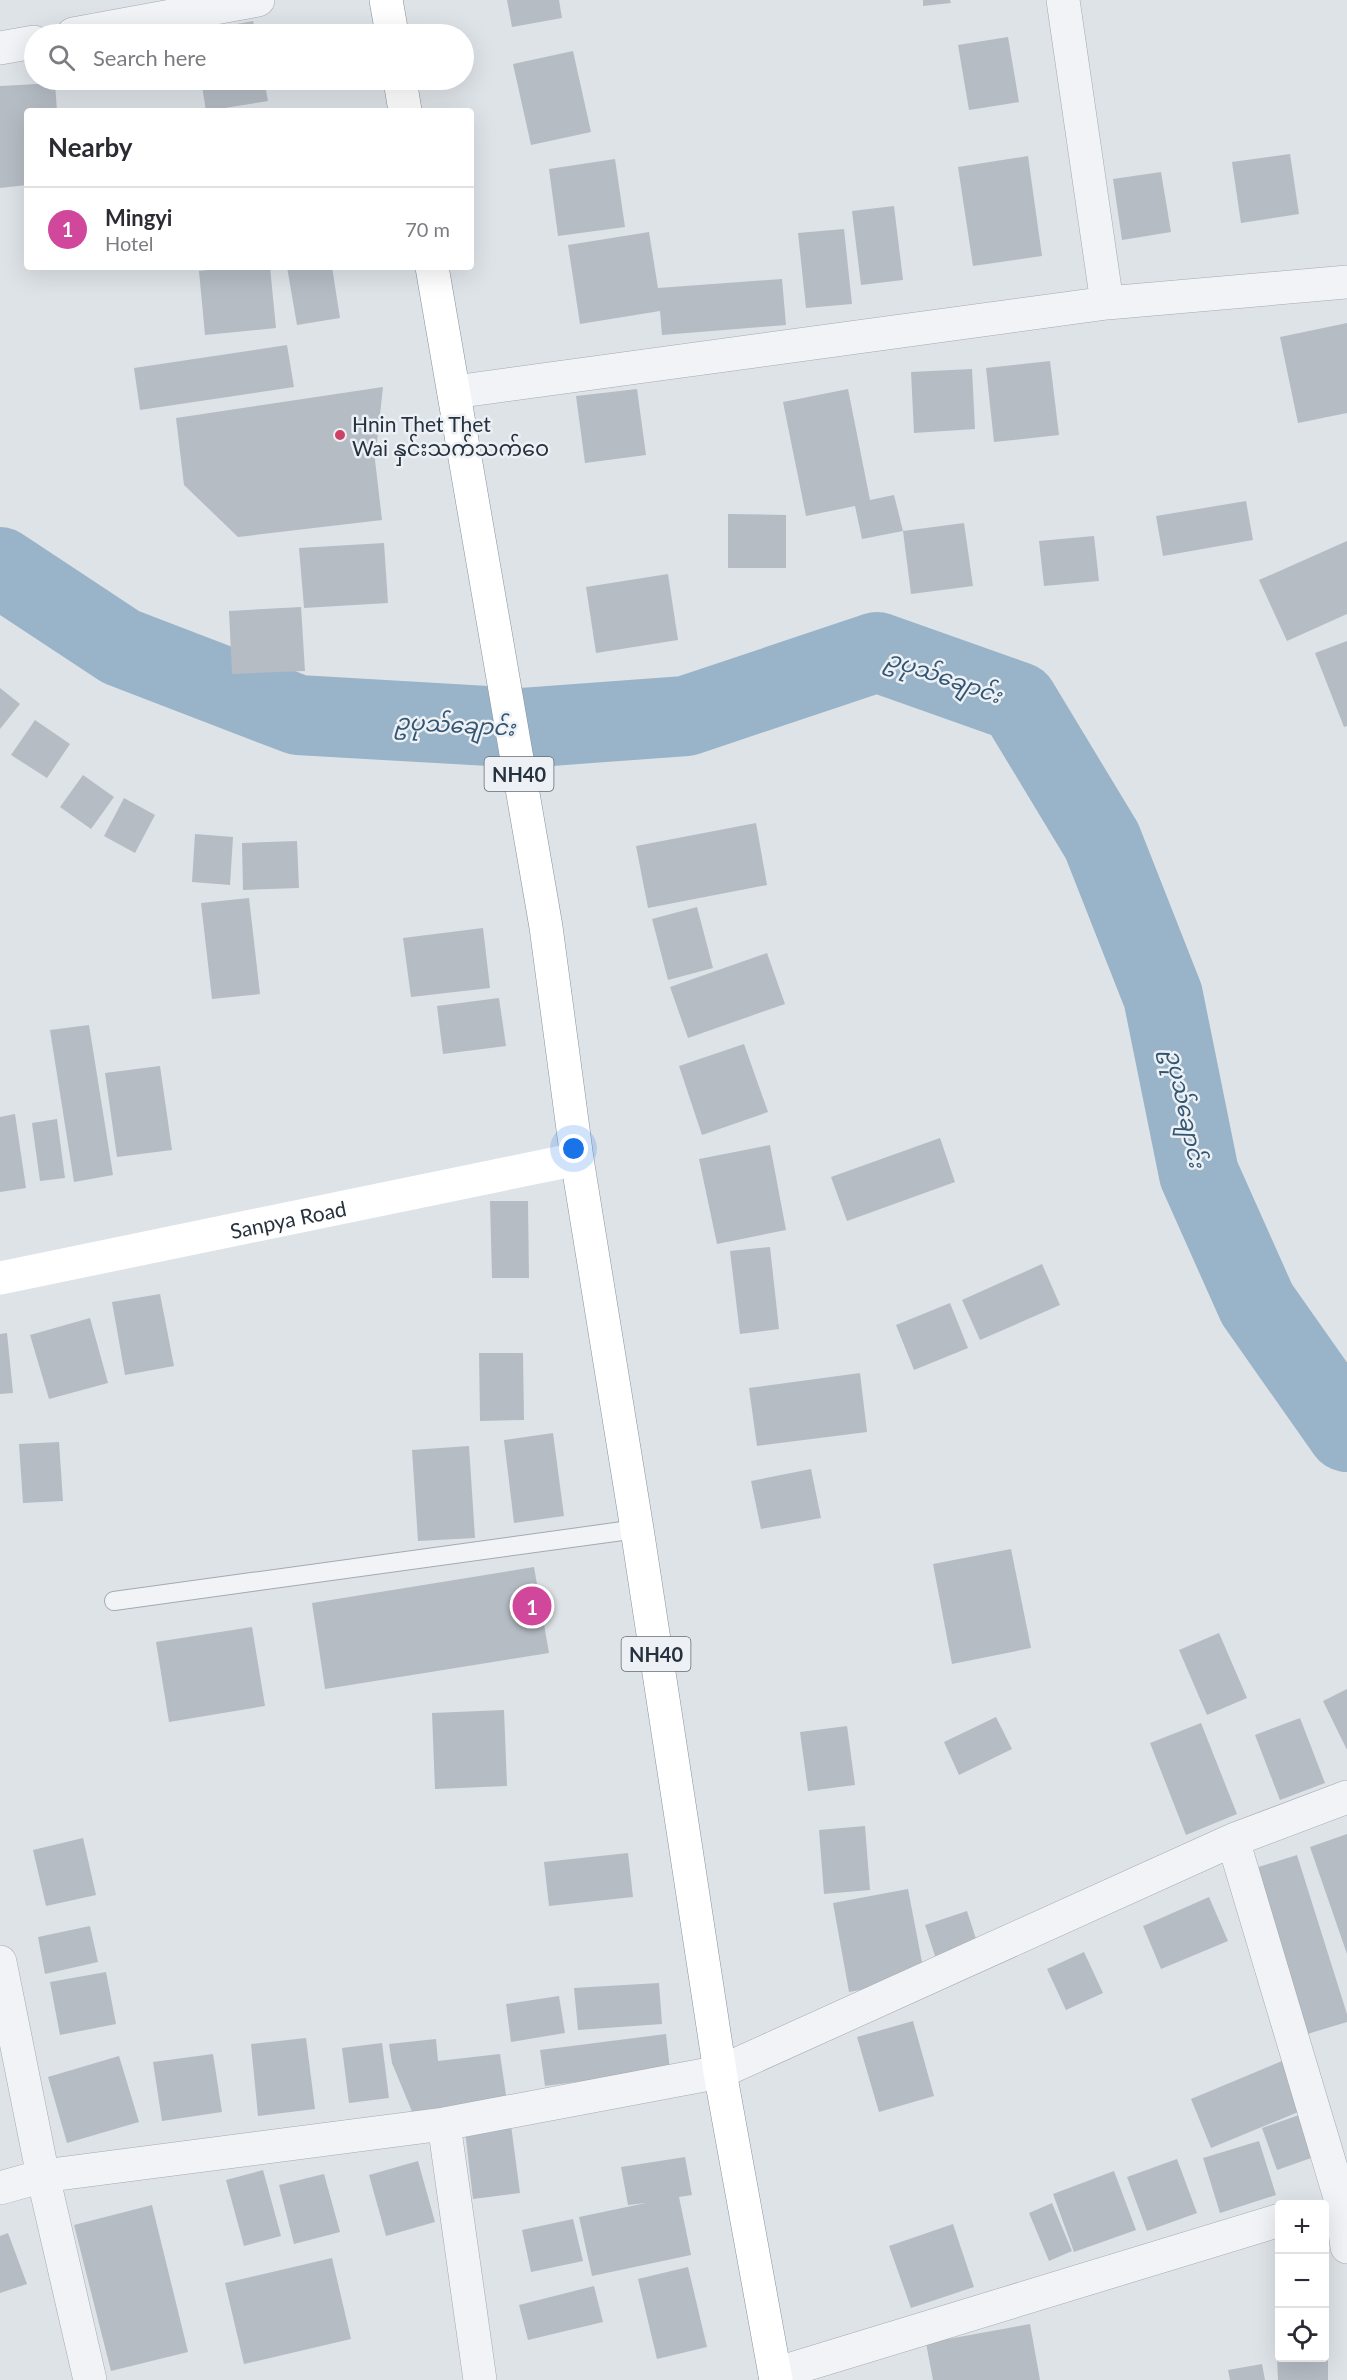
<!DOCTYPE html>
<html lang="en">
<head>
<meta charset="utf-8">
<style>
  :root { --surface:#fff; --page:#f2f2f3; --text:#2b2b33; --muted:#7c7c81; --line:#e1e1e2; --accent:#0f766e }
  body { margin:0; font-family:Lato,"Noto Sans Myanmar",sans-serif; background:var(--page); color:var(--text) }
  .controls { position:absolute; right:18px; bottom:18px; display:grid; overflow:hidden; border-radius:6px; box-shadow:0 6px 24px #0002 }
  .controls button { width:54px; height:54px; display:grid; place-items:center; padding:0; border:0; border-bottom:2px solid var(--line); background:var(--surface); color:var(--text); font:30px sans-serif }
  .you { position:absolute; left:574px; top:1149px; width:21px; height:21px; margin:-15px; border:4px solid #fff; border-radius:50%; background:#1a73e8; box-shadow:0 0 0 9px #1a73e833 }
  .badge { display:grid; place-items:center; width:39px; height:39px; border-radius:50%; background:var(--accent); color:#fff; font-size:20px; font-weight:700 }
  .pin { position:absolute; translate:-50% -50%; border:3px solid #fff; box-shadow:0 2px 6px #0006 }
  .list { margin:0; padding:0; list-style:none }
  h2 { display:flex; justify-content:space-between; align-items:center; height:78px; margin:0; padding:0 24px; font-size:26px }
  h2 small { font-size:20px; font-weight:400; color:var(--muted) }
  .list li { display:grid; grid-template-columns:39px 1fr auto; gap:18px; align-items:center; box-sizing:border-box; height:84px; padding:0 24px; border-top:2px solid var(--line) }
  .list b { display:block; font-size:22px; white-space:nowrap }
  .list p { margin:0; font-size:20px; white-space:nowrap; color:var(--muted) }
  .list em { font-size:20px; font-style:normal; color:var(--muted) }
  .icon { flex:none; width:33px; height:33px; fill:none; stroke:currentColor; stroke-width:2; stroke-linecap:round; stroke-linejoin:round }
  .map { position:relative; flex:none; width:1347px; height:2380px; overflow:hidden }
  .search { position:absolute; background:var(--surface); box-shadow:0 6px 24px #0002; left:24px; top:24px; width:450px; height:66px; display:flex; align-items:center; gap:15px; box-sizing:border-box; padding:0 21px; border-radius:33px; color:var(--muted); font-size:22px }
  .panel { position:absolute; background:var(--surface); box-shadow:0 6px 24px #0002; left:24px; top:108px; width:450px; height:162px; border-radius:6px }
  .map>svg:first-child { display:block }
</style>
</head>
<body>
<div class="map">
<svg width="1347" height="2380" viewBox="0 0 1347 2380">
  <rect width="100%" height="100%" fill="#dee3e8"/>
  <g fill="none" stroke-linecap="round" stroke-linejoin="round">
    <path stroke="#99b4c8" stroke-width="80" d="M 0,567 L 121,647 L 298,715 L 523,728 L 686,716 L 877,652 L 1018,702 L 1102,841 L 1163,996 L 1199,1174 L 1257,1304 L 1347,1432"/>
  </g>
  <path fill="#b5bcc4" d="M 507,0 L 559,0 L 562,18 L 512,27 Z
    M 923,0 L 950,0 L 951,3 L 923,6 Z
    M 253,21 L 256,34 L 193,34 L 192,32 Z
    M 1008,37 L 1019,102 L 969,110 L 958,45 Z
    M 573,51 L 591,132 L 531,145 L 513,64 Z
    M 201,80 L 264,80 L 268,101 L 206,111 Z
    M 55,83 L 57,111 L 27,111 L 27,185 L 0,188 L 0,86 Z
    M 1290,154 L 1299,214 L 1241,223 L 1232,162 Z
    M 1028,156 L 1042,256 L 973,266 L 958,167 Z
    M 615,159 L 625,227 L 558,236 L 549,169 Z
    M 1161,172 L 1171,232 L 1122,240 L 1113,179 Z
    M 894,206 L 903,280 L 861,285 L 852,211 Z
    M 844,229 L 852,304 L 806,308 L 798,233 Z
    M 649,232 L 658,288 L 782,279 L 786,325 L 662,335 L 660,311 L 580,324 L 568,245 Z
    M 237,267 L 270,267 L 276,328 L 205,335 L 199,271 Z
    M 287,267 L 332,267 L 340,318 L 297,325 Z
    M 1347,323 L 1347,413 L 1298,423 L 1280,337 Z
    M 287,345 L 294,387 L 140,410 L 134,368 Z
    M 1050,361 L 1059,435 L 994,442 L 986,368 Z
    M 972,369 L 975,429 L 914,433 L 911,372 Z
    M 383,387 L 375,460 L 382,520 L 238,537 L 184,485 L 176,418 Z
    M 637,389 L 646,455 L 585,463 L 576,396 Z
    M 848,389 L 870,500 L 894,495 L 903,531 L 862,539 L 855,506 L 806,516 L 783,402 Z
    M 1246,501 L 1253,540 L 1163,556 L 1156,516 Z
    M 728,514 L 786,515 L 786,568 L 728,568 Z
    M 964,523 L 973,586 L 911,594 L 903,531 Z
    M 1094,536 L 1099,581 L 1044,586 L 1039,541 Z
    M 1347,541 L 1347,614 L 1287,641 L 1259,580 Z
    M 384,543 L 388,603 L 304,608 L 299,548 Z
    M 668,574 L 678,640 L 596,653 L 586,587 Z
    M 301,607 L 305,671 L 232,674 L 229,611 Z
    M 1347,641 L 1347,726 L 1344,727 L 1315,653 Z
    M 0,688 L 20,704 L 0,729 Z
    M 35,720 L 70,744 L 47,778 L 11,755 Z
    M 83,775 L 114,797 L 91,829 L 60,807 Z
    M 124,798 L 155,815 L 135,853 L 104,836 Z
    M 756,823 L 767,885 L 648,908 L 636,846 Z
    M 195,834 L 233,837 L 230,885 L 192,882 Z
    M 297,841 L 299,888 L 243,890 L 242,843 Z
    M 249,898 L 260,994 L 212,999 L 201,903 Z
    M 697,907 L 713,968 L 668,980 L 652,919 Z
    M 483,928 L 490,988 L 411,997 L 403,938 Z
    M 767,953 L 785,1004 L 688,1038 L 670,987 Z
    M 499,998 L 506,1046 L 443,1054 L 437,1006 Z
    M 89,1025 L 113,1175 L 74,1182 L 50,1030 Z
    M 744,1044 L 768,1112 L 702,1135 L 679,1066 Z
    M 160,1066 L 172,1150 L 117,1157 L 105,1073 Z
    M 15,1114 L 26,1188 L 0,1192 L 0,1117 Z
    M 57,1119 L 65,1178 L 40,1181 L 32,1123 Z
    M 940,1138 L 955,1182 L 847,1221 L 831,1177 Z
    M 770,1145 L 786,1230 L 717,1244 L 699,1159 Z
    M 490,1201 L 528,1201 L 529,1278 L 492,1278 Z
    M 770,1247 L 779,1329 L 740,1334 L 730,1251 Z
    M 1042,1264 L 1060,1305 L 980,1340 L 962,1300 Z
    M 160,1294 L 174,1366 L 125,1375 L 112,1302 Z
    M 950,1303 L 968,1348 L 914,1370 L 896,1325 Z
    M 90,1318 L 108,1383 L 49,1399 L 30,1335 Z
    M 7,1333 L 13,1393 L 0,1394 L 0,1334 Z
    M 479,1353 L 523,1353 L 524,1420 L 480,1421 Z
    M 860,1373 L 867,1432 L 757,1446 L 749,1388 Z
    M 553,1433 L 564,1516 L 514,1523 L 504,1440 Z
    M 59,1442 L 63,1501 L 23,1503 L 19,1444 Z
    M 469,1446 L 475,1538 L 418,1541 L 412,1450 Z
    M 811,1469 L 821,1518 L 761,1529 L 751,1481 Z
    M 1011,1549 L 1031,1648 L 952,1664 L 933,1564 Z
    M 534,1567 L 549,1653 L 325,1689 L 312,1603 Z
    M 252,1627 L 265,1706 L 169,1722 L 156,1642 Z
    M 1219,1633 L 1247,1698 L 1207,1715 L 1179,1650 Z
    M 1347,1689 L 1347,1750 L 1323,1701 Z
    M 504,1710 L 507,1786 L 435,1789 L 432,1713 Z
    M 996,1717 L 1012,1749 L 959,1775 L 944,1742 Z
    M 1300,1718 L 1325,1783 L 1280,1800 L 1255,1735 Z
    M 1201,1723 L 1237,1814 L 1186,1835 L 1150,1743 Z
    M 847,1726 L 855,1785 L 808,1791 L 800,1732 Z
    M 865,1826 L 870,1890 L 824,1894 L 819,1830 Z
    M 1347,1834 L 1347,1954 L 1310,1847 Z
    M 83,1838 L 96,1895 L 46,1906 L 33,1850 Z
    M 628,1853 L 633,1897 L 549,1906 L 544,1862 Z
    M 1297,1855 L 1347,2014 L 1347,2022 L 1304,2035 L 1252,1869 Z
    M 908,1889 L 925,1978 L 849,1992 L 833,1903 Z
    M 1209,1897 L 1228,1941 L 1161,1969 L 1143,1926 Z
    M 967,1911 L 977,1942 L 935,1956 L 925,1925 Z
    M 90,1926 L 98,1962 L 45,1974 L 38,1937 Z
    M 1084,1952 L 1103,1993 L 1066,2010 L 1047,1969 Z
    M 106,1972 L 116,2024 L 60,2035 L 50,1982 Z
    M 659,1983 L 662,2024 L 578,2030 L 574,1988 Z
    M 559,1996 L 565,2033 L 511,2042 L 506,2004 Z
    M 913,2021 L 934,2096 L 879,2112 L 857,2037 Z
    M 666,2034 L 670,2070 L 545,2086 L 540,2050 Z
    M 306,2038 L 315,2109 L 258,2116 L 251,2044 Z
    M 436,2039 L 438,2061 L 500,2054 L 507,2102 L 413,2114 L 392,2063 L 389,2044 Z
    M 382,2043 L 389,2098 L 349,2103 L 342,2048 Z
    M 213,2054 L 222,2112 L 162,2121 L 153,2062 Z
    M 119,2056 L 139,2122 L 67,2143 L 48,2077 Z
    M 1282,2061 L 1303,2110 L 1211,2148 L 1191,2099 Z
    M 1299,2115 L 1314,2157 L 1277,2170 L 1262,2128 Z
    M 511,2125 L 520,2193 L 473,2199 L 465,2131 Z
    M 1259,2141 L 1276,2195 L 1220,2213 L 1203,2158 Z
    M 685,2157 L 692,2195 L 679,2197 L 691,2255 L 592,2276 L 579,2217 L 646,2203 L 628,2205 L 621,2167 Z
    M 1177,2159 L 1197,2213 L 1147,2231 L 1127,2177 Z
    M 418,2161 L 435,2222 L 386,2236 L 369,2175 Z
    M 263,2170 L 281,2236 L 244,2246 L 226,2180 Z
    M 1114,2171 L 1136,2230 L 1074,2252 L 1053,2194 Z
    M 324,2174 L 340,2232 L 294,2244 L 279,2185 Z
    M 1052,2203 L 1072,2251 L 1049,2261 L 1029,2213 Z
    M 152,2205 L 188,2352 L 111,2371 L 74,2225 Z
    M 573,2219 L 583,2261 L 531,2272 L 522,2230 Z
    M 953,2224 L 974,2287 L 911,2308 L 889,2246 Z
    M 8,2233 L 27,2284 L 0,2293 L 0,2236 Z
    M 332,2258 L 351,2339 L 244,2364 L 225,2283 Z
    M 688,2267 L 707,2347 L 657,2359 L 638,2279 Z
    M 594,2286 L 603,2322 L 528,2340 L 519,2305 Z
    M 1030,2324 L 1040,2380 L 933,2380 L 926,2343 Z
    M 1324,2356 L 1328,2356 L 1328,2380 L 1278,2380 L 1277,2358 L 1324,2358 Z
    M 1262,2364 L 1265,2380 L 1230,2380 L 1228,2370 Z"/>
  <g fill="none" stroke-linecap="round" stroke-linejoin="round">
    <defs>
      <path id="lane" d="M 114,1601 L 637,1529"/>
      <path id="street" d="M 1063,0 L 1107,303
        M 73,34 L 258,0
        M 0,48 L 34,42
        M 454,392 L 1107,303 L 1347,282
        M 1233,1840 L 1341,2201 L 1347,2247
        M 0,1962 L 43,2176 L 90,2380
        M 444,2124 L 480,2380
        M 0,2188 L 43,2176 L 444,2124 L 720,2072 L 1233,1840 L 1347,1797
        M 775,2374 L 1280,2220"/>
      <path id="highway" d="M 386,0 L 392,34
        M 400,80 L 405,111
        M 432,267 L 546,927 L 577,1159 L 637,1529 L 720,2072 L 776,2380"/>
    </defs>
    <use href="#lane" stroke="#a3aab2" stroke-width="20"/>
    <use href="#street" stroke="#a3aab2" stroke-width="34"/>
    <use href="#highway" stroke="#85929e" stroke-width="34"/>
    <use href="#lane" stroke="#f1f3f6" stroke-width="18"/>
    <use href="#street" stroke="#f1f3f6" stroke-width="33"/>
    <path stroke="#fff" stroke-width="33" id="s1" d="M 0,1278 L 577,1159"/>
    <use href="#highway" stroke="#fff" stroke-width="33"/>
  </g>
  <circle fill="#ce4165" stroke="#edf1f5" stroke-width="2" cx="340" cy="435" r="6"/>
  <g text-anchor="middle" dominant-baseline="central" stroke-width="5" stroke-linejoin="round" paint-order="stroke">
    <g fill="#edf1f5" stroke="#626b76" stroke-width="1.5">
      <rect x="484.5" y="757" width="69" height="34" rx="4.5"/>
      <rect x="621.5" y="1637" width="69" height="34" rx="4.5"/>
    </g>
    <g font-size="20" font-weight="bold" fill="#27323f">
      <text x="519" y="774">NH40</text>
      <text x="656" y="1654">NH40</text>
    </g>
    <g font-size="21" fill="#27323f" stroke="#edf1f5" text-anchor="start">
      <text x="352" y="423">Hnin Thet Thet<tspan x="352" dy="24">Wai နှင်းသက်သက်ဝေ</tspan></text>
    </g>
    <g font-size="21" fill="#27323f" stroke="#edf1f5">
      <text stroke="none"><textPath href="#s1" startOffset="294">Sanpya Road</textPath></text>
    </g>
    <g font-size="22" font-style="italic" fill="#315572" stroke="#edf1f5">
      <text transform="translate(944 676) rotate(19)">ဥပုသ်ချောင်း</text>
      <text transform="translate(455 724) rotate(3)">ဥပုသ်ချောင်း</text>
      <text transform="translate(1186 1108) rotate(78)">ဥပုသ်ချောင်း</text>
    </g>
  </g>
</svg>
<div class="controls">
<button>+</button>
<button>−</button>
<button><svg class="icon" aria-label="locate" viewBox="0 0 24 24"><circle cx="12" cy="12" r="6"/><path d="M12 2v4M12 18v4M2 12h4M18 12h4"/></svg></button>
</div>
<div class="you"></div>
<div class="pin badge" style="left:532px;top:1606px;background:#d1479c">1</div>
<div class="search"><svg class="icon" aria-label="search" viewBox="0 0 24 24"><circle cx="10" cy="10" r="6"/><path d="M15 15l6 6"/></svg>Search here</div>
<section class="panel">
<h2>Nearby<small></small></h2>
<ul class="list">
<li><span class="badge" style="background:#d1479c">1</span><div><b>Mingyi</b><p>Hotel</p></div><em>70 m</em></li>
</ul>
</section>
</div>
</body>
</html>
